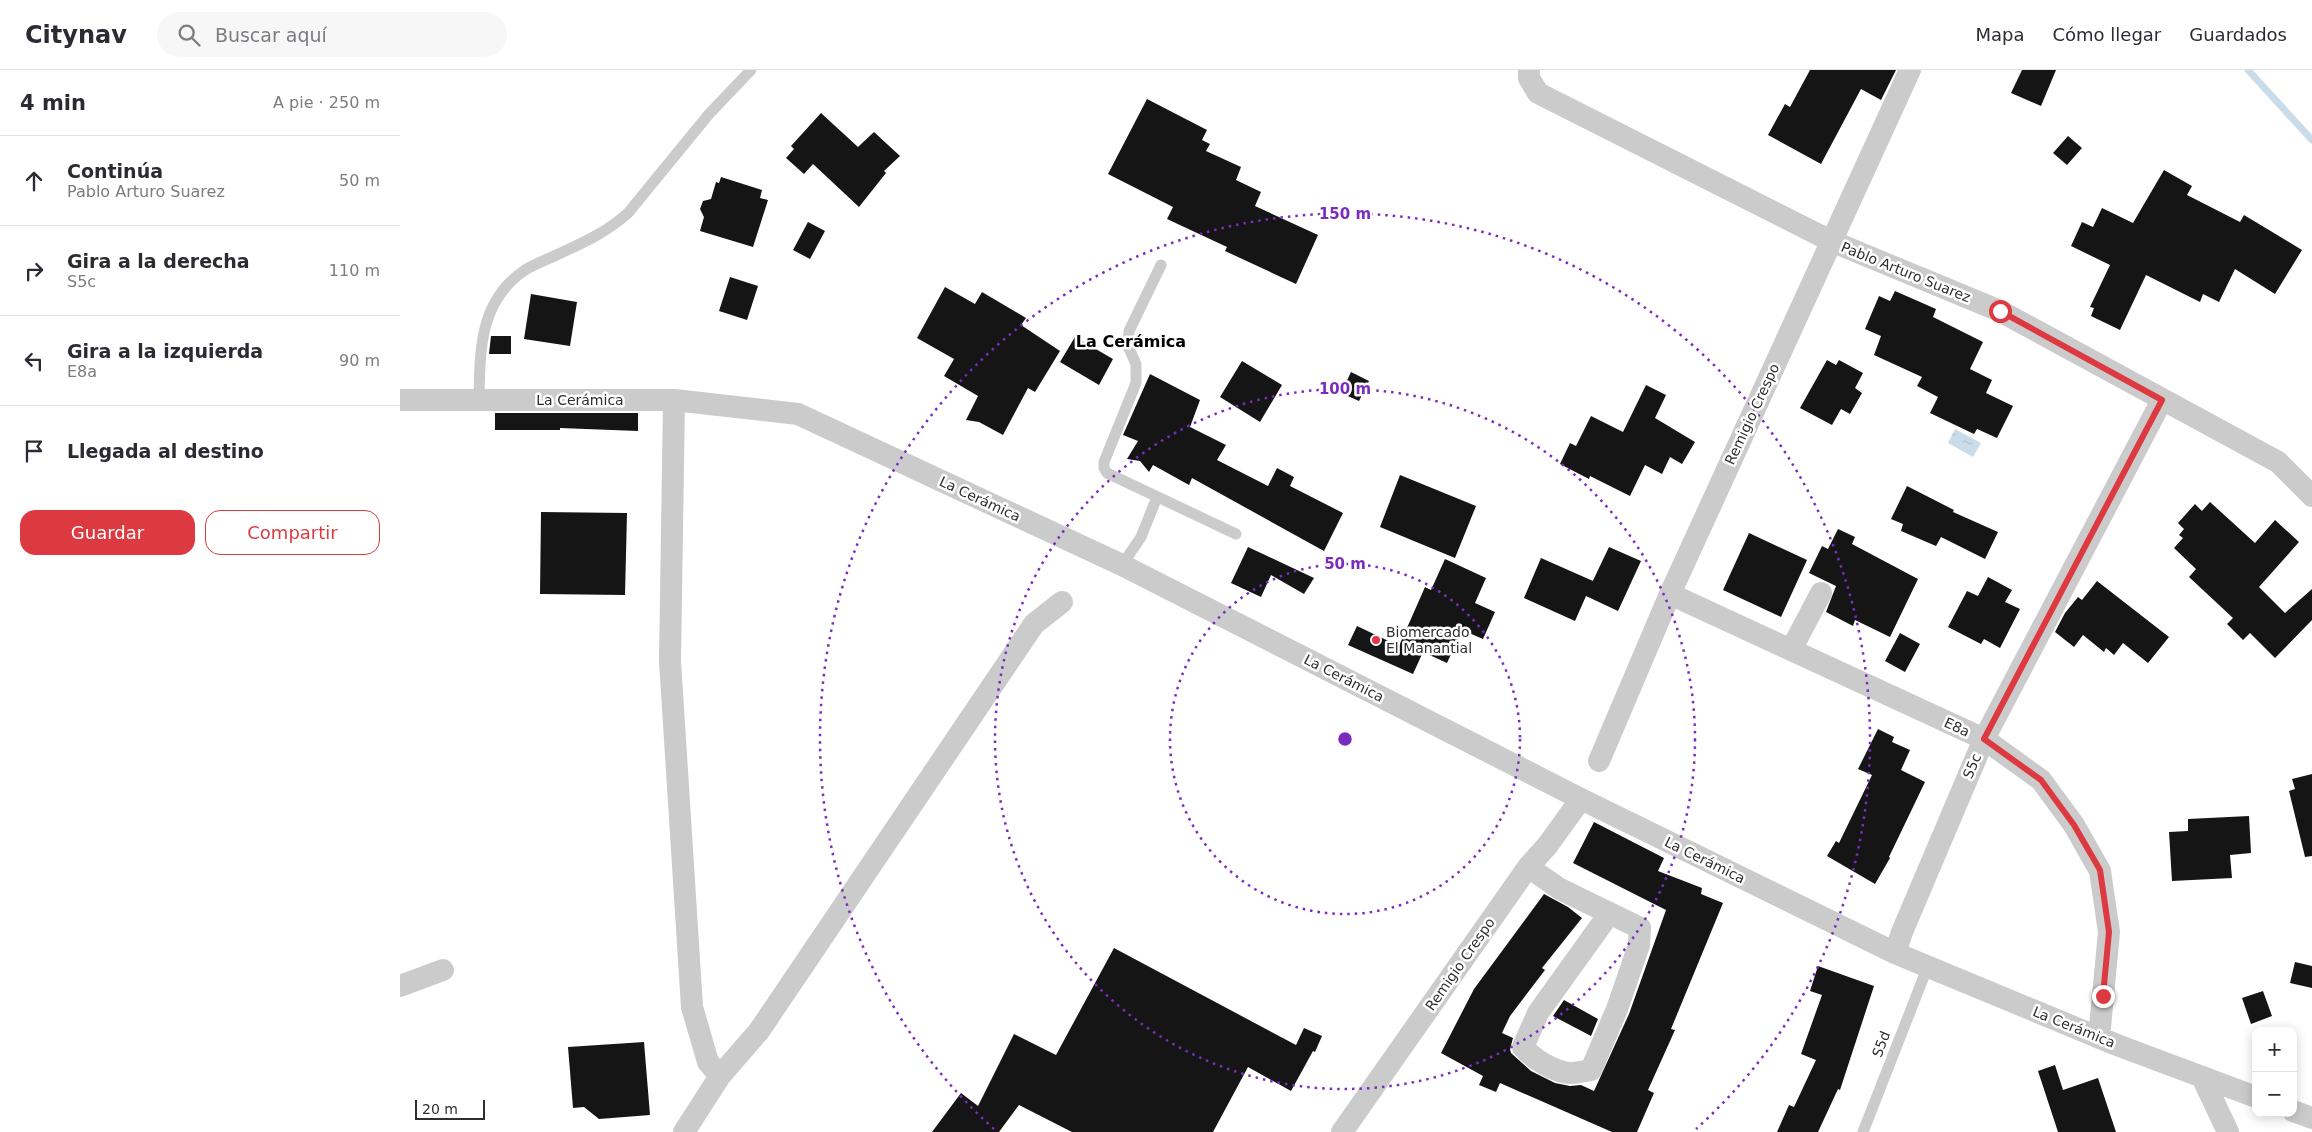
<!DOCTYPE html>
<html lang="es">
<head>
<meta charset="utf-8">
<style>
  :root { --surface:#fff; --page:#f7f7f7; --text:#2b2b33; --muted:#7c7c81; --line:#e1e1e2; --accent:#dc3a40 }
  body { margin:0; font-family:"DejaVu Sans",sans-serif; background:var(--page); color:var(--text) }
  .controls { position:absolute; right:15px; bottom:15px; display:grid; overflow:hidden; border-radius:10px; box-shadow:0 2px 12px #0003 }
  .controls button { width:45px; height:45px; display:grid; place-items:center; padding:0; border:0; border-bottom:1px solid var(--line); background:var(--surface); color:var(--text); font:25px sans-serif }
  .scale { position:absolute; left:15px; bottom:12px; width:70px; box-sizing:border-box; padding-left:5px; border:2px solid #2e2e2e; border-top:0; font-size:14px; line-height:18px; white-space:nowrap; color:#2e2e2e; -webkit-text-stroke:4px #fff; paint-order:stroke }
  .stop { position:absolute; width:15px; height:15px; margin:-11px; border:4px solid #dc3a40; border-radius:50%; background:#fff }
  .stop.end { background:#dc3a40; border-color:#fff; box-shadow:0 1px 5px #0008 }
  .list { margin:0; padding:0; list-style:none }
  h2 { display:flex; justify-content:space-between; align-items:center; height:65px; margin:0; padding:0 20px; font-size:21px }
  h2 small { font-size:16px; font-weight:400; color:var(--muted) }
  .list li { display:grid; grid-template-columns:32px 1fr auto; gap:15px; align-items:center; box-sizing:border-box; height:90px; padding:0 20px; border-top:1px solid var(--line) }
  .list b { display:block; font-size:19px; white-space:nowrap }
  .list p { margin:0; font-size:16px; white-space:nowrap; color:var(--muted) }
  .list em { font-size:16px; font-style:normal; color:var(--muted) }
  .actions { display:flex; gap:10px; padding:15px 20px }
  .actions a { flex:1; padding:11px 0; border:1px solid var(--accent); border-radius:15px; text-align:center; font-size:18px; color:var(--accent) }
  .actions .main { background:var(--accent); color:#fff }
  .icon { flex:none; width:28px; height:28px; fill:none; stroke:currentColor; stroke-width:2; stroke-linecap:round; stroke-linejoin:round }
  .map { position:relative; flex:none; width:1912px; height:1062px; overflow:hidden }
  header { display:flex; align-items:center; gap:30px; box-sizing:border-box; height:70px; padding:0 25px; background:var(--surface); border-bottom:1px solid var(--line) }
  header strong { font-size:24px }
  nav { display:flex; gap:28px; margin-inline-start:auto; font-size:18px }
  .search { width:350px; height:45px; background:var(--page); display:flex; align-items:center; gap:12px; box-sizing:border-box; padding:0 18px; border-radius:28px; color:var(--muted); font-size:19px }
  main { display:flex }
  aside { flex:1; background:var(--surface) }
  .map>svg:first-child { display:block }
</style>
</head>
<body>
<header>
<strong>Citynav</strong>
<div class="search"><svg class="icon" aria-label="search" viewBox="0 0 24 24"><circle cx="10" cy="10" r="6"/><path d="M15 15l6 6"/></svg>Buscar aquí</div>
<nav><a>Mapa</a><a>Cómo llegar</a><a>Guardados</a></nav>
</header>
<main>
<aside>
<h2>4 min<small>A pie · 250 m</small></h2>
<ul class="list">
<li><svg class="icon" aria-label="ahead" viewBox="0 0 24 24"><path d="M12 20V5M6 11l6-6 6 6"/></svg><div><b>Continúa</b><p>Pablo Arturo Suarez</p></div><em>50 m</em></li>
<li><svg class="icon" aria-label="right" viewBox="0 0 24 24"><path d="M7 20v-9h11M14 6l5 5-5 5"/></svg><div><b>Gira a la derecha</b><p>S5c</p></div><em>110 m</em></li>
<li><svg class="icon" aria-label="left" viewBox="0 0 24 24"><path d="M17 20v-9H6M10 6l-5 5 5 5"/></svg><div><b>Gira a la izquierda</b><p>E8a</p></div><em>90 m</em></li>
<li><svg class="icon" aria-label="arrive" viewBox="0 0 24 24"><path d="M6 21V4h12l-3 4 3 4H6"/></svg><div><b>Llegada al destino</b></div></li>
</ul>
<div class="actions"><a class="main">Guardar</a><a>Compartir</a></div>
</aside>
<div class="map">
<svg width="1912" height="1062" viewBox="0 0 1912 1062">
  <defs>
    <pattern id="water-ripples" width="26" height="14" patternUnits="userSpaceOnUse" patternTransform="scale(1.25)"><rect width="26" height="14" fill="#cadcea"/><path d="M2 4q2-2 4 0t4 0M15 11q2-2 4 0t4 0" fill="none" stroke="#aebdc9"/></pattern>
  </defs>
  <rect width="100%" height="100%" fill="#fff"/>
  <path fill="url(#water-ripples)" d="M 1555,359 L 1581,373 L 1573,387 L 1548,373 Z"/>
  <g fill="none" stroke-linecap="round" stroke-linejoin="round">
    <path stroke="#cadcea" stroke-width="7" d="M 1848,0 L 1912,70"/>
  </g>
  <path fill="#151515" d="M 1410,0 L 1496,0 L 1481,30 L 1461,19 L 1421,94 L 1368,65 L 1385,34 L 1390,37 Z
    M 1622,0 L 1656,0 L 1641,36 L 1611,23 Z
    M 747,29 L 807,60 L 802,70 L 810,74 L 806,81 L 841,97 L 836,110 L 861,122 L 855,136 L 918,165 L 896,214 L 825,181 L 827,177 L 767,149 L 773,137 L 708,104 Z
    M 421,43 L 458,77 L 474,62 L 500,86 L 484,101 L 486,103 L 459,137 L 413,94 L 404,104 L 386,88 L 394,79 L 391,76 Z
    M 1668,66 L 1682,78 L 1667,95 L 1653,83 Z
    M 1764,100 L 1792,116 L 1787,125 L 1840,152 L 1844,145 L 1902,180 L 1875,224 L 1835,199 L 1819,232 L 1803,224 L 1800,232 L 1746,205 L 1720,260 L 1691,246 L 1694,238 L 1690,237 L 1710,195 L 1671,176 L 1682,152 L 1693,157 L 1702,138 L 1733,153 Z
    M 321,107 L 362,120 L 360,128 L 368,130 L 353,177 L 300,161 L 304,147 L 300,139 L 303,131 L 311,129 L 316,112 L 319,113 Z
    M 408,152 L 425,161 L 410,189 L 393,180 Z
    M 330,207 L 358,216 L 347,250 L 319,241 Z
    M 545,217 L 575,234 L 582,222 L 626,248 L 621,255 L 660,281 L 635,322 L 628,318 L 603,365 L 579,352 L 566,350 L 578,326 L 544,306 L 554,289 L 517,268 Z
    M 1495,221 L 1536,239 L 1533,247 L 1583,272 L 1570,299 L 1592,310 L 1586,323 L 1613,336 L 1597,368 L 1577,359 L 1574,364 L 1530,343 L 1538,327 L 1517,316 L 1522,307 L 1474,285 L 1481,266 L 1465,259 L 1479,226 L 1490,231 Z
    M 131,224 L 177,232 L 170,276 L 124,269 Z
    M 91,266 L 111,266 L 111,284 L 89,284 Z
    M 675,267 L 713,289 L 699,315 L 660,292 Z
    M 1427,290 L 1436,295 L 1439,290 L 1463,303 L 1455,318 L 1462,323 L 1450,344 L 1441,339 L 1432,355 L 1400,338 Z
    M 842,291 L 882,315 L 860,352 L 820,327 Z
    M 951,302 L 969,311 L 959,331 L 941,323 Z
    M 750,304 L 800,330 L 790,357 L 826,375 L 817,390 L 868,416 L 877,398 L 894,407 L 890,416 L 943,443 L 924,481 L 792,408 L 789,415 L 753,395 L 749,402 L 740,391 L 727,389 L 738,371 L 723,365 Z
    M 1246,315 L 1266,325 L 1255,348 L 1295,372 L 1282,394 L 1270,387 L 1262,404 L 1245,395 L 1230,426 L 1190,406 L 1189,409 L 1160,394 L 1170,373 L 1176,376 L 1191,346 L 1223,362 Z
    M 95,343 L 238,343 L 238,361 L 160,358 L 160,360 L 95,360 Z
    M 1000,405 L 1076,436 L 1055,488 L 980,457 Z
    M 1507,416 L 1554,440 L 1553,442 L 1598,462 L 1585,489 L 1541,467 L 1536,476 L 1501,461 L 1503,454 L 1491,449 Z
    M 1810,432 L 1855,473 L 1875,450 L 1899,472 L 1859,517 L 1885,543 L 1912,519 L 1912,550 L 1875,588 L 1850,563 L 1843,570 L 1827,554 L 1833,548 L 1789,507 L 1796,499 L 1774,478 L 1783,468 L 1779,465 L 1784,459 L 1778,453 L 1795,434 L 1802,441 Z
    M 141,442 L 227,443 L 225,525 L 140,524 Z
    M 1438,459 L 1455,467 L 1452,474 L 1518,509 L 1490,567 L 1455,550 L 1453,556 L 1426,542 L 1436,516 L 1409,503 L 1422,476 L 1428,479 Z
    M 1349,463 L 1407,490 L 1381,547 L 1323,520 Z
    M 848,477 L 914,508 L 904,524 L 871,505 L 861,527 L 831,513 Z
    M 1209,477 L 1241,491 L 1218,541 L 1186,526 L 1175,551 L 1124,528 L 1141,488 L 1193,511 L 1188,521 Z
    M 1045,489 L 1086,508 L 1075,533 L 1095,542 L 1083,569 L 1062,560 L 1047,593 L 1023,582 L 1013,604 L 948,575 L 957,556 L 999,576 L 1025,517 L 1031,520 Z
    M 1588,507 L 1612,520 L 1605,532 L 1620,539 L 1600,578 L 1584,569 L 1581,574 L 1548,557 L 1567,521 L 1578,526 Z
    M 1697,511 L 1769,567 L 1748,593 L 1723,573 L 1714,585 L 1706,578 L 1704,582 L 1683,565 L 1674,577 L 1655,562 L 1665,543 L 1678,527 L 1682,530 Z
    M 1500,563 L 1520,574 L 1505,602 L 1485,591 Z
    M 1478,659 L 1494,667 L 1492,672 L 1510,680 L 1501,700 L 1525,712 L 1489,787 L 1490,788 L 1475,814 L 1427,786 L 1436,771 L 1439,773 L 1472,705 L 1458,699 Z
    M 1912,704 L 1912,786 L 1905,787 L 1889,721 L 1895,719 L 1892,709 Z
    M 1849,746 L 1851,783 L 1830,785 L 1832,808 L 1772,811 L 1769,762 L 1788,761 L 1788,749 Z
    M 1194,752 L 1264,788 L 1258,801 L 1302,818 L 1301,824 L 1323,833 L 1271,959 L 1275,960 L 1248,1020 L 1254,1023 L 1237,1062 L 1212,1062 L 1100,1013 L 1096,1022 L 1079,1015 L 1083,1006 L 1041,983 L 1074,919 L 1144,824 L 1168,837 L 1182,848 L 1142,898 L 1145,900 L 1110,946 L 1102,963 L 1113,968 L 1110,979 L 1111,983 L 1131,1001 L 1155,1013 L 1170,1016 L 1181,1015 L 1194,1021 L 1229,944 L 1266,840 L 1173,793 Z
    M 714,878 L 896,975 L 904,958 L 922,966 L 915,982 L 913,981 L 891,1021 L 848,997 L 813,1062 L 672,1062 L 619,1035 L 599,1062 L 532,1062 L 561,1023 L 578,1036 L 614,964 L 656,985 Z
    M 1895,892 L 1912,896 L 1912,918 L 1890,913 Z
    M 1418,896 L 1474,916 L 1440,1020 L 1438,1019 L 1418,1062 L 1377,1062 L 1389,1035 L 1394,1037 L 1416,990 L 1401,984 L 1422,925 L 1410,921 Z
    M 1863,921 L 1872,946 L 1851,954 L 1842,928 Z
    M 1164,930 L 1198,949 L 1191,966 L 1153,946 Z
    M 244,972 L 250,1045 L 199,1049 L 184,1037 L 173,1038 L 168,977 Z
    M 1655,995 L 1663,1020 L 1698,1008 L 1716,1062 L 1658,1062 L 1638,1001 Z"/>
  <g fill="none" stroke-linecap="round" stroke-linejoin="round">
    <path stroke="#cbcbcb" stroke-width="11" d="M 761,195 L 729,261 L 728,276 L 736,294 L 736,313 L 704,392 L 704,398 L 707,403 L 836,464
      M 79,330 C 80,280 79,231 125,200 C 136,193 151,188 163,182 C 187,171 208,161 228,143 L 309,44 L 351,0
      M 722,495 L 741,467 L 757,427
      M 1463,1062 L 1528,896"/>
    <path stroke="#cbcbcb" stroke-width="22" d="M 1129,0 L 1129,8 L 1138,23 L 1431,171 L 1600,241 L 1878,392 L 1912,426
      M 0,330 L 274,330 L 398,344 L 722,495 L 1181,729 L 1495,883 L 1717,975 L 1856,1027
      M 274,330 L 270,591 L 292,937 L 308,992 L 320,1006
      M 1270,524 L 1584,669 L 1641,710 L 1674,755 L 1700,801 L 1709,862 L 1699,968
      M 1391,580 L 1421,523
      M 1199,691 L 1270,524 L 1510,0
      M 1128,797 L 1160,819 L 1240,858 L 1239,875 L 1217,939 L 1191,1000 C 1184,1001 1177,1003 1171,1003 C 1155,1003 1132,988 1123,977 L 1138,943 L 1209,844
      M 1495,883 L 1502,862 L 1584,669 L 1762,330
      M 0,916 L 43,900
      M 1802,1007 L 1828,1062
      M 1893,1041 L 1912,1048
      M 284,1062 L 320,1006 L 359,961 L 634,554 L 662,532
      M 942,1062 L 1128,797 L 1147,776 L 1181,729"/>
  </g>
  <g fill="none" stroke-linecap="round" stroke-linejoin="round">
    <path stroke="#dc3a40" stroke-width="6" d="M 1600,241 L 1762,330 L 1584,669 L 1641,710 L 1674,755 L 1700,800 L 1709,862 L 1703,926"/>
  </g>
  <g fill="none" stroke="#7b2cbf" stroke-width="2.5" stroke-dasharray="2.5 5">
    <circle cx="945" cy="669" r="175"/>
    <circle cx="945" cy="669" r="350"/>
    <path d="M594 1059A525 525 0 1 1 1296 1059"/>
  </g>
  <circle fill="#dc3a40" stroke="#fff" stroke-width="2" cx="976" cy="570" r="5"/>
  <g text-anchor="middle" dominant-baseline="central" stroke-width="5" stroke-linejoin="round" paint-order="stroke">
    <g font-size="14" fill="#2e2e2e" stroke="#fff">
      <text transform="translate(1506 202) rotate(22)">Pablo Arturo Suarez</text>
      <text x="180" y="330">La Cerámica</text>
      <text transform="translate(1352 344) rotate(-65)">Remigio Crespo</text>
      <text transform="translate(580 429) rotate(25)">La Cerámica</text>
      <text transform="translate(944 608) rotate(27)">La Cerámica</text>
      <text transform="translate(1557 657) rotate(25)">E8a</text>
      <text transform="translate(1572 696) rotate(-67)">S5c</text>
      <text transform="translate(1305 790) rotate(26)">La Cerámica</text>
      <text transform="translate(1060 894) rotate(-55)">Remigio Crespo</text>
      <text transform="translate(1674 957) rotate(22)">La Cerámica</text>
      <text transform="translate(1481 974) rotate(-69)">S5d</text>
    </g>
    <g font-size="14" fill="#2e2e2e" stroke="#fff" text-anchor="start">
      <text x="986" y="562">Biomercado<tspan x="986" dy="16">El Manantial</tspan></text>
    </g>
    <g font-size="16" font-weight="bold" fill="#000" stroke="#fff">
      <text x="731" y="271">La Cerámica</text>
    </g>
  </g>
  <circle cx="945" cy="669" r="8" fill="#7b2cbf" stroke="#fff" stroke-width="2.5"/>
  <g font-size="15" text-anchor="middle" font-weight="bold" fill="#7b2cbf" stroke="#fff" stroke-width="5" stroke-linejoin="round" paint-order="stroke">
    <text x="945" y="149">150 m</text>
    <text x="945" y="324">100 m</text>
    <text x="945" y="499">50 m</text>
  </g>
</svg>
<div class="controls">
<button>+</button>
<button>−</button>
</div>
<div class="scale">20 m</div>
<div class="stop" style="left:1600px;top:241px"></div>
<div class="stop end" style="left:1703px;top:926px"></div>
</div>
</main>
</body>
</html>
